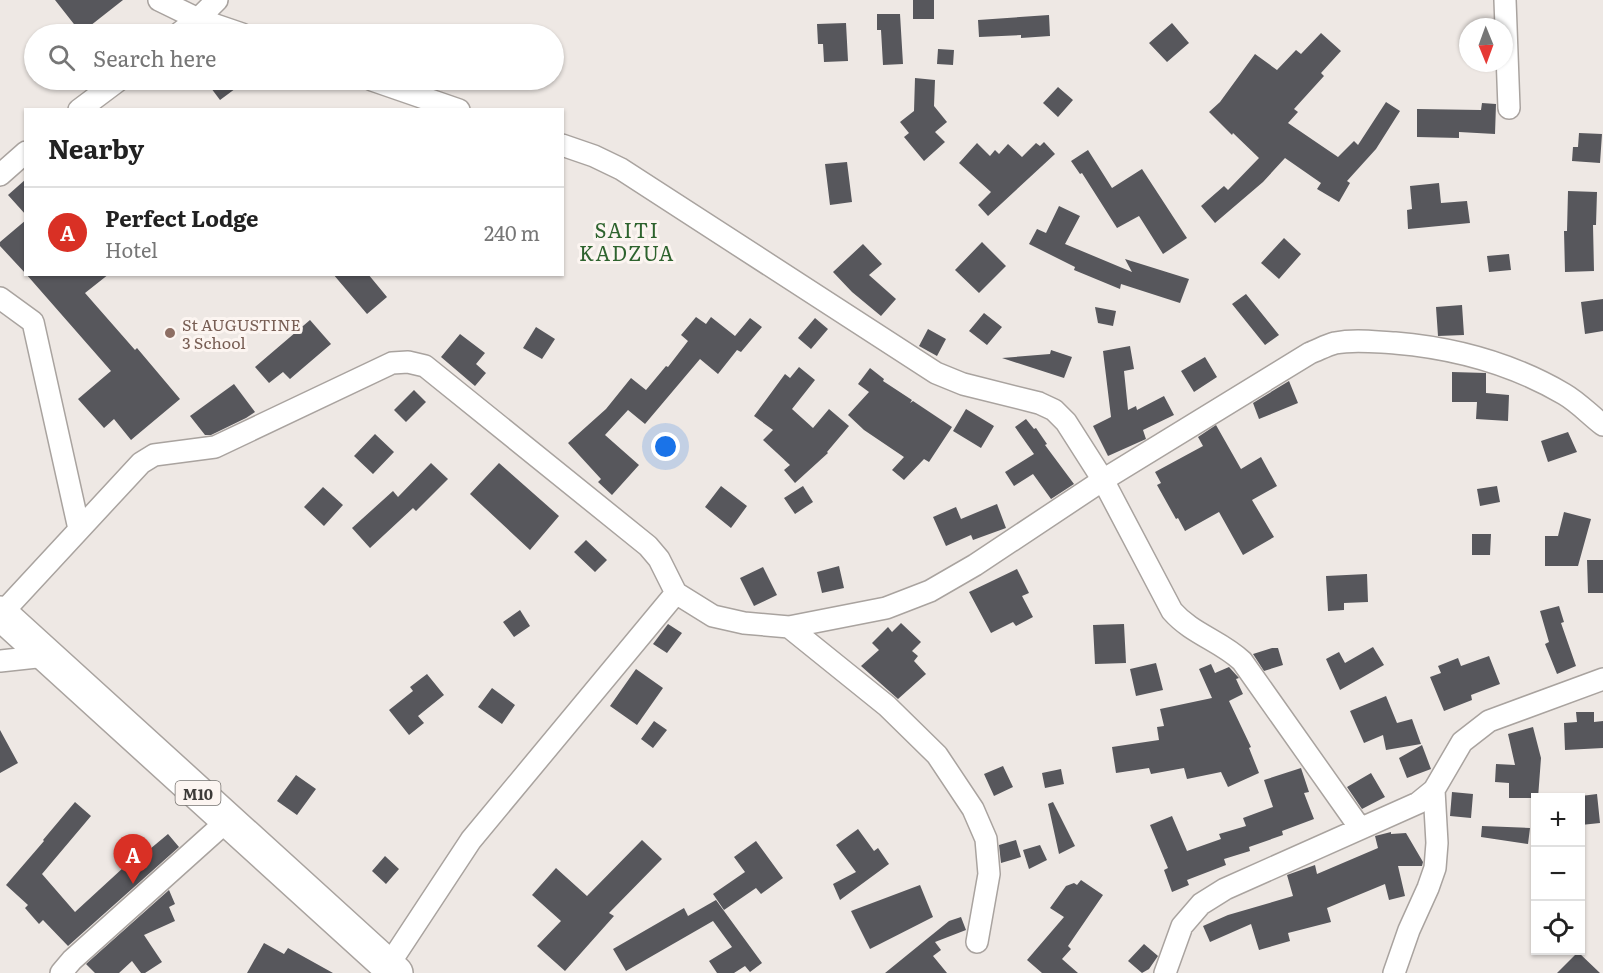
<!DOCTYPE html>
<html lang="en">
<head>
<meta charset="utf-8">
<style>
  :root { --surface:#fff; --page:#f6f6f6; --text:#222; --muted:#767676; --line:#e0e0e0; --accent:#d93025 }
  body { margin:0; font-family:Literata,serif; background:var(--page); color:var(--text) }
  .controls { position:absolute; right:18px; bottom:18px; display:grid; overflow:hidden; border-radius:0px; box-shadow:0 2px 4px #0004 }
  .controls button { width:54px; height:54px; display:grid; place-items:center; padding:0; border:0; border-bottom:2px solid var(--line); background:var(--surface); color:var(--text); font:30px sans-serif }
  .compass { position:absolute; left:1459px; top:18px; width:54px; height:54px; border-radius:50%; background:var(--surface); box-shadow:0 2px 4px #0004; rotate:179deg }
  .you { position:absolute; left:666px; top:447px; width:21px; height:21px; margin:-15px; border:4px solid #fff; border-radius:50%; background:#1a73e8; box-shadow:0 0 0 9px #1a73e833 }
  .badge { display:grid; place-items:center; width:39px; height:39px; border-radius:50%; background:var(--accent); color:#fff; font-size:20px; font-weight:700 }
  .pin { position:absolute; translate:-50% -50px; filter:drop-shadow(0 2px 3px #0008) }
  .pin::after { content:''; position:absolute; top:32px; width:21px; height:18px; background:inherit; clip-path:polygon(0 0,100% 0,50% 100%) }
  .list { margin:0; padding:0; list-style:none }
  h2 { display:flex; justify-content:space-between; align-items:center; height:78px; margin:0; padding:0 24px; font-size:26px }
  h2 small { font-size:20px; font-weight:400; color:var(--muted) }
  .list li { display:grid; grid-template-columns:39px 1fr auto; gap:18px; align-items:center; box-sizing:border-box; height:90px; padding:0 24px; border-top:2px solid var(--line) }
  .list b { display:block; font-size:22px; white-space:nowrap }
  .list p { margin:0; font-size:20px; white-space:nowrap; color:var(--muted) }
  .list em { font-size:20px; font-style:normal; color:var(--muted) }
  .icon { flex:none; width:33px; height:33px; fill:none; stroke:currentColor; stroke-width:2; stroke-linecap:round; stroke-linejoin:round }
  .map { position:relative; flex:none; width:1603px; height:973px; overflow:hidden }
  .search { position:absolute; background:var(--surface); box-shadow:0 2px 4px #0004; left:24px; top:24px; width:540px; height:66px; display:flex; align-items:center; gap:15px; box-sizing:border-box; padding:0 21px; border-radius:33px; color:var(--muted); font-size:22px }
  .panel { position:absolute; background:var(--surface); box-shadow:0 2px 4px #0004; left:24px; top:108px; width:540px; height:168px; border-radius:0px }
  .map>svg:first-child { display:block }
</style>
</head>
<body>
<div class="map">
<svg width="1603" height="973" viewBox="0 0 1603 973">
  <rect width="100%" height="100%" fill="#eee8e4"/>
  <path fill="#57575c" d="M 55,0 L 123,0 L 81,33 Z
    M 913,0 L 934,0 L 934,19 L 913,19 Z
    M 877,14 L 900,14 L 903,64 L 883,65 L 881,30 L 877,30 Z
    M 1049,15 L 1050,36 L 1021,38 L 1021,35 L 979,37 L 978,20 Z
    M 846,23 L 848,61 L 824,62 L 823,44 L 818,44 L 817,24 Z
    M 1172,23 L 1189,43 L 1167,62 L 1149,43 Z
    M 1321,33 L 1341,51 L 1321,73 L 1324,76 L 1294,109 L 1298,112 L 1288,123 L 1338,157 L 1354,141 L 1358,145 L 1386,102 L 1400,111 L 1376,149 L 1347,181 L 1350,183 L 1339,202 L 1317,189 L 1321,183 L 1285,158 L 1263,182 L 1215,223 L 1201,206 L 1224,186 L 1228,190 L 1259,158 L 1233,133 L 1232,135 L 1209,112 L 1220,102 L 1255,54 L 1277,70 L 1296,50 L 1301,54 Z
    M 938,49 L 954,50 L 953,65 L 937,64 Z
    M 915,78 L 935,80 L 934,106 L 947,122 L 935,132 L 945,142 L 924,161 L 904,137 L 909,133 L 900,122 L 914,111 Z
    M 205,80 L 247,80 L 220,100 Z
    M 1058,87 L 1073,100 L 1058,117 L 1043,103 Z
    M 1482,103 L 1496,104 L 1495,134 L 1459,132 L 1459,138 L 1417,137 L 1417,109 L 1481,110 Z
    M 1579,133 L 1602,134 L 1600,163 L 1572,161 L 1573,147 L 1578,147 Z
    M 1044,142 L 1055,154 L 988,216 L 978,205 L 991,192 L 959,163 L 977,143 L 990,156 L 995,150 L 999,154 L 1008,144 L 1022,157 L 1036,143 L 1040,146 Z
    M 1088,150 L 1112,188 L 1142,169 L 1187,238 L 1163,254 L 1139,216 L 1117,228 L 1082,173 L 1080,174 L 1071,161 Z
    M 847,162 L 852,202 L 830,205 L 825,164 Z
    M 26,179 L 26,215 L 8,195 Z
    M 1439,183 L 1441,203 L 1467,201 L 1470,223 L 1408,229 L 1407,210 L 1412,209 L 1410,186 Z
    M 1568,191 L 1597,192 L 1596,225 L 1593,225 L 1594,271 L 1565,272 L 1564,231 L 1567,231 Z
    M 1059,206 L 1080,216 L 1065,244 L 1132,272 L 1125,259 L 1189,279 L 1180,303 L 1121,284 L 1120,289 L 1074,270 L 1075,267 L 1029,244 L 1037,229 L 1046,233 Z
    M 26,220 L 26,274 L 0,246 L 0,242 Z
    M 1284,238 L 1301,254 L 1279,279 L 1261,263 Z
    M 982,242 L 1006,266 L 979,293 L 955,270 Z
    M 863,244 L 882,264 L 869,275 L 896,299 L 881,316 L 852,292 L 833,272 Z
    M 1509,254 L 1511,270 L 1489,272 L 1487,256 Z
    M 26,274 L 109,274 L 85,293 L 135,350 L 137,348 L 180,399 L 131,440 L 114,419 L 104,428 L 78,399 L 111,371 Z
    M 333,274 L 368,274 L 387,297 L 367,314 Z
    M 1246,294 L 1279,335 L 1265,345 L 1232,304 Z
    M 1603,299 L 1603,331 L 1585,334 L 1581,302 Z
    M 1462,305 L 1464,335 L 1438,336 L 1436,307 Z
    M 1095,307 L 1116,311 L 1113,326 L 1098,323 Z
    M 984,313 L 1002,327 L 987,345 L 969,331 Z
    M 696,317 L 706,324 L 711,317 L 735,336 L 750,318 L 762,327 L 741,352 L 737,350 L 718,374 L 700,359 L 645,424 L 628,410 L 605,435 L 639,465 L 612,495 L 598,482 L 601,479 L 568,443 L 606,409 L 631,378 L 646,390 L 666,366 L 668,367 L 688,341 L 681,335 Z
    M 815,318 L 828,329 L 811,349 L 798,338 Z
    M 310,320 L 331,344 L 290,379 L 283,372 L 269,383 L 255,367 Z
    M 536,327 L 555,339 L 542,359 L 523,348 Z
    M 928,329 L 946,339 L 937,356 L 919,346 Z
    M 460,334 L 485,353 L 476,364 L 486,373 L 475,386 L 441,357 Z
    M 1130,346 L 1134,369 L 1124,371 L 1128,410 L 1136,406 L 1137,410 L 1164,396 L 1174,415 L 1143,430 L 1146,439 L 1108,456 L 1093,426 L 1111,417 L 1103,351 Z
    M 1051,350 L 1072,357 L 1064,378 L 1002,358 L 1050,354 Z
    M 1205,357 L 1217,377 L 1194,392 L 1181,371 Z
    M 799,367 L 815,380 L 792,409 L 813,428 L 829,409 L 849,426 L 827,452 L 828,453 L 795,483 L 784,470 L 790,465 L 763,440 L 773,430 L 754,416 L 785,374 L 790,378 Z
    M 870,368 L 884,379 L 883,381 L 912,400 L 910,403 L 913,401 L 952,427 L 929,462 L 924,459 L 904,480 L 892,470 L 904,457 L 864,430 L 848,415 L 869,392 L 858,384 Z
    M 1452,372 L 1486,373 L 1486,393 L 1509,395 L 1508,421 L 1476,419 L 1477,402 L 1452,402 Z
    M 1289,381 L 1298,403 L 1259,419 L 1253,403 Z
    M 234,384 L 255,412 L 246,418 L 211,435 L 205,435 L 190,416 Z
    M 414,390 L 426,402 L 406,422 L 394,410 Z
    M 966,409 L 994,426 L 981,448 L 953,431 Z
    M 1026,419 L 1034,429 L 1036,428 L 1047,444 L 1045,445 L 1074,484 L 1051,499 L 1033,474 L 1014,486 L 1005,472 L 1034,454 L 1015,427 Z
    M 1216,425 L 1241,469 L 1261,457 L 1277,486 L 1252,500 L 1274,537 L 1243,555 L 1219,512 L 1185,531 L 1178,518 L 1176,519 L 1157,485 L 1161,483 L 1155,472 L 1203,446 L 1198,437 Z
    M 1568,432 L 1577,452 L 1548,462 L 1541,441 Z
    M 375,434 L 394,452 L 373,474 L 354,456 Z
    M 431,463 L 448,479 L 416,511 L 413,508 L 370,548 L 352,528 L 393,491 L 398,497 Z
    M 499,463 L 559,516 L 530,550 L 470,494 Z
    M 721,486 L 747,506 L 731,528 L 705,507 Z
    M 803,486 L 813,502 L 795,514 L 784,498 Z
    M 1497,486 L 1500,502 L 1480,506 L 1477,489 Z
    M 323,487 L 343,505 L 324,526 L 304,507 Z
    M 997,504 L 1006,528 L 973,540 L 971,535 L 946,546 L 933,517 L 956,507 L 961,519 Z
    M 1564,512 L 1591,519 L 1578,566 L 1545,566 L 1545,536 L 1558,536 Z
    M 1472,534 L 1491,534 L 1490,555 L 1472,555 Z
    M 586,540 L 607,560 L 595,572 L 574,552 Z
    M 1587,560 L 1603,560 L 1603,593 L 1588,593 Z
    M 839,566 L 844,588 L 822,593 L 817,572 Z
    M 763,567 L 777,595 L 754,606 L 740,578 Z
    M 1017,569 L 1029,593 L 1022,596 L 1033,617 L 1016,626 L 1013,622 L 991,633 L 969,592 Z
    M 1367,574 L 1368,602 L 1344,603 L 1344,610 L 1328,611 L 1326,576 Z
    M 1559,606 L 1564,622 L 1561,623 L 1576,666 L 1557,674 L 1545,644 L 1549,642 L 1540,611 Z
    M 520,610 L 530,626 L 514,637 L 503,622 Z
    M 901,623 L 921,642 L 912,651 L 918,656 L 914,661 L 926,674 L 898,699 L 861,666 L 879,650 L 872,643 L 888,627 L 892,632 Z
    M 668,624 L 682,633 L 667,653 L 653,644 Z
    M 1124,624 L 1126,663 L 1095,664 L 1093,625 Z
    M 1373,647 L 1384,665 L 1340,690 L 1326,659 L 1339,652 L 1345,663 Z
    M 1272,648 L 1278,648 L 1283,665 L 1264,671 L 1253,654 Z
    M 1489,656 L 1500,684 L 1471,695 L 1472,700 L 1444,711 L 1430,677 L 1441,673 L 1438,666 L 1458,658 L 1461,666 Z
    M 1156,663 L 1163,690 L 1136,696 L 1130,669 Z
    M 1211,664 L 1215,673 L 1229,667 L 1239,678 L 1236,679 L 1243,694 L 1229,701 L 1251,747 L 1249,748 L 1259,773 L 1228,787 L 1221,772 L 1187,779 L 1184,768 L 1151,774 L 1149,768 L 1116,773 L 1112,747 L 1159,740 L 1157,727 L 1164,726 L 1160,709 L 1212,698 L 1199,669 Z
    M 636,669 L 663,688 L 637,725 L 610,706 Z
    M 427,674 L 444,695 L 418,716 L 424,723 L 409,735 L 389,710 L 413,691 L 410,687 Z
    M 492,688 L 515,705 L 502,724 L 478,707 Z
    M 1386,696 L 1397,723 L 1412,719 L 1421,744 L 1386,750 L 1383,735 L 1364,743 L 1350,711 Z
    M 1576,712 L 1594,712 L 1594,722 L 1603,721 L 1603,748 L 1565,750 L 1564,723 L 1577,722 Z
    M 654,721 L 667,730 L 653,748 L 641,739 Z
    M 1533,727 L 1541,758 L 1538,798 L 1509,798 L 1509,783 L 1495,782 L 1496,764 L 1515,765 L 1508,734 Z
    M 0,730 L 18,763 L 0,773 Z
    M 1422,745 L 1431,769 L 1407,778 L 1399,758 Z
    M 1003,766 L 1013,787 L 994,796 L 984,774 Z
    M 1301,768 L 1309,792 L 1304,793 L 1314,819 L 1282,831 L 1283,835 L 1249,847 L 1250,851 L 1224,859 L 1226,865 L 1187,880 L 1189,885 L 1172,892 L 1164,870 L 1168,868 L 1150,825 L 1172,816 L 1187,851 L 1221,839 L 1219,834 L 1246,826 L 1243,818 L 1273,807 L 1264,780 Z
    M 1061,769 L 1064,784 L 1045,788 L 1042,773 Z
    M 1371,773 L 1385,797 L 1362,809 L 1347,787 Z
    M 296,775 L 316,789 L 297,815 L 277,801 Z
    M 1452,792 L 1473,794 L 1471,818 L 1450,816 Z
    M 1597,794 L 1600,823 L 1581,825 L 1581,796 Z
    M 75,802 L 91,816 L 42,874 L 75,912 L 136,856 L 138,859 L 168,834 L 179,847 L 68,946 L 43,920 L 39,924 L 25,908 L 28,905 L 6,885 L 44,841 L 43,840 Z
    M 1053,802 L 1075,846 L 1059,854 L 1048,804 Z
    M 1482,826 L 1530,828 L 1528,844 L 1481,837 Z
    M 858,829 L 874,851 L 878,848 L 889,864 L 840,900 L 833,884 L 856,872 L 836,845 Z
    M 1391,832 L 1391,834 L 1406,833 L 1423,862 L 1422,866 L 1398,866 L 1405,896 L 1389,900 L 1385,884 L 1327,908 L 1331,922 L 1288,933 L 1290,941 L 1259,950 L 1251,924 L 1210,942 L 1203,926 L 1228,915 L 1293,896 L 1287,875 L 1315,865 L 1317,874 L 1378,848 L 1375,836 Z
    M 642,840 L 662,859 L 609,913 L 614,916 L 565,971 L 537,946 L 561,921 L 532,895 L 556,868 L 587,896 Z
    M 1016,840 L 1021,857 L 1001,863 L 999,845 Z
    M 756,841 L 783,878 L 761,894 L 756,888 L 724,910 L 713,894 L 745,872 L 734,857 Z
    M 1040,845 L 1047,860 L 1029,869 L 1023,850 Z
    M 385,856 L 399,869 L 386,884 L 372,871 Z
    M 1081,880 L 1103,895 L 1068,946 L 1071,949 L 1062,959 L 1078,973 L 1042,973 L 1027,960 L 1064,917 L 1050,908 L 1066,886 L 1074,883 L 1077,885 Z
    M 920,885 L 933,917 L 870,949 L 851,911 Z
    M 169,890 L 175,904 L 169,907 L 175,921 L 144,935 L 162,962 L 145,973 L 141,973 L 132,961 L 119,973 L 95,973 L 86,964 Z
    M 716,900 L 762,963 L 750,972 L 745,966 L 734,973 L 717,973 L 709,961 L 732,947 L 713,921 L 626,971 L 613,949 L 684,908 L 688,916 Z
    M 961,917 L 966,930 L 935,942 L 941,950 L 933,956 L 947,973 L 885,973 L 949,921 Z
    M 264,943 L 284,954 L 288,948 L 333,973 L 247,973 Z
    M 1144,944 L 1158,956 L 1149,969 L 1142,973 L 1128,961 Z
    M 1578,952 L 1600,973 L 1557,973 Z"/>
  <g fill="none" stroke-linecap="round" stroke-linejoin="round">
    <defs>
      <path id="street" d="M 159,0 L 198,19 L 242,34
        M 1505,0 L 1509,108
        M 178,34 L 198,19 L 217,0
        M 372,80 L 459,110
        M 79,110 L 119,80
        M 562,145 L 594,156 L 621,169 L 936,373 L 963,384 L 1039,403 L 1054,410 L 1066,422 L 1103,480 L 1172,611 C 1192,634 1221,641 1242,661 L 1360,828
        M 0,175 L 26,152
        M 0,298 L 33,322 L 79,529
        M 1,614 L 141,463 L 154,455 L 215,447 L 392,363 L 408,362 L 425,366 L 648,546 L 659,559 L 676,593 L 713,616 L 744,623 L 789,627 L 886,608 L 930,591 L 975,565 L 1103,480 L 1310,353 C 1318,350 1327,345 1335,343 C 1355,339 1375,342 1395,343 C 1455,348 1511,363 1564,394 C 1578,402 1590,415 1603,425
        M 789,627 L 887,706 L 937,755 L 973,809 L 986,839 L 989,874 L 977,942
        M 0,661 L 46,656
        M 388,966 L 471,840 L 676,593
        M 61,973 L 72,960 L 228,820
        M 1165,973 L 1182,926 L 1201,904 L 1225,889 L 1418,803 L 1434,790 L 1462,742 L 1489,721 L 1603,679
        M 1394,973 L 1409,930 L 1428,888 L 1435,868 L 1437,843 L 1434,790"/>
      <path id="highway" d="M 0,613 L 396,973"/>
    </defs>
    <use href="#street" stroke="#a9a39f" stroke-width="24"/>
    <use href="#highway" stroke="#a9a39f" stroke-width="36"/>
    <use href="#street" stroke="#fff" stroke-width="21"/>
    <use href="#highway" stroke="#fff" stroke-width="33"/>
  </g>
  <circle fill="#8d6e63" stroke="#fcf5f1" stroke-width="2" cx="170" cy="333" r="6"/>
  <g text-anchor="middle" dominant-baseline="central" stroke-width="6" stroke-linejoin="round" paint-order="stroke">
    <rect fill="#fcf5f1" stroke="#767370" stroke-width="1.5" x="175.5" y="781" width="45" height="24" rx="4.5"/>
    <g font-size="15" font-weight="bold" fill="#3d3b39">
      <text x="198" y="793">M10</text>
    </g>
    <g font-size="16" fill="#785e54" stroke="#fcf5f1" text-anchor="start">
      <text x="182" y="324">St AUGUSTINE<tspan x="182" dy="18">3 School</tspan></text>
    </g>
    <g font-size="20" letter-spacing="1.5" fill="#2e632e" stroke="#fcf5f1">
      <text x="627" y="229">SAITI<tspan x="627" dy="23">KADZUA</tspan></text>
    </g>
  </g>
</svg>
<div class="controls">
<button>+</button>
<button>−</button>
<button><svg class="icon" aria-label="locate" viewBox="0 0 24 24"><circle cx="12" cy="12" r="6"/><path d="M12 2v4M12 18v4M2 12h4M18 12h4"/></svg></button>
</div>
<svg class="compass" viewBox="-18 -18 36 36"><path d="M0-13l5 13h-10z" fill="#e53935"/><path d="M0 13l5-13h-10z" fill="#767676"/></svg>
<div class="you"></div>
<div class="pin badge" style="left:133px;top:884px">A</div>
<div class="search"><svg class="icon" aria-label="search" viewBox="0 0 24 24"><circle cx="10" cy="10" r="6"/><path d="M15 15l6 6"/></svg>Search here</div>
<section class="panel">
<h2>Nearby<small></small></h2>
<ul class="list">
<li><span class="badge">A</span><div><b>Perfect Lodge</b><p>Hotel</p></div><em>240 m</em></li>
</ul>
</section>
</div>
</body>
</html>
